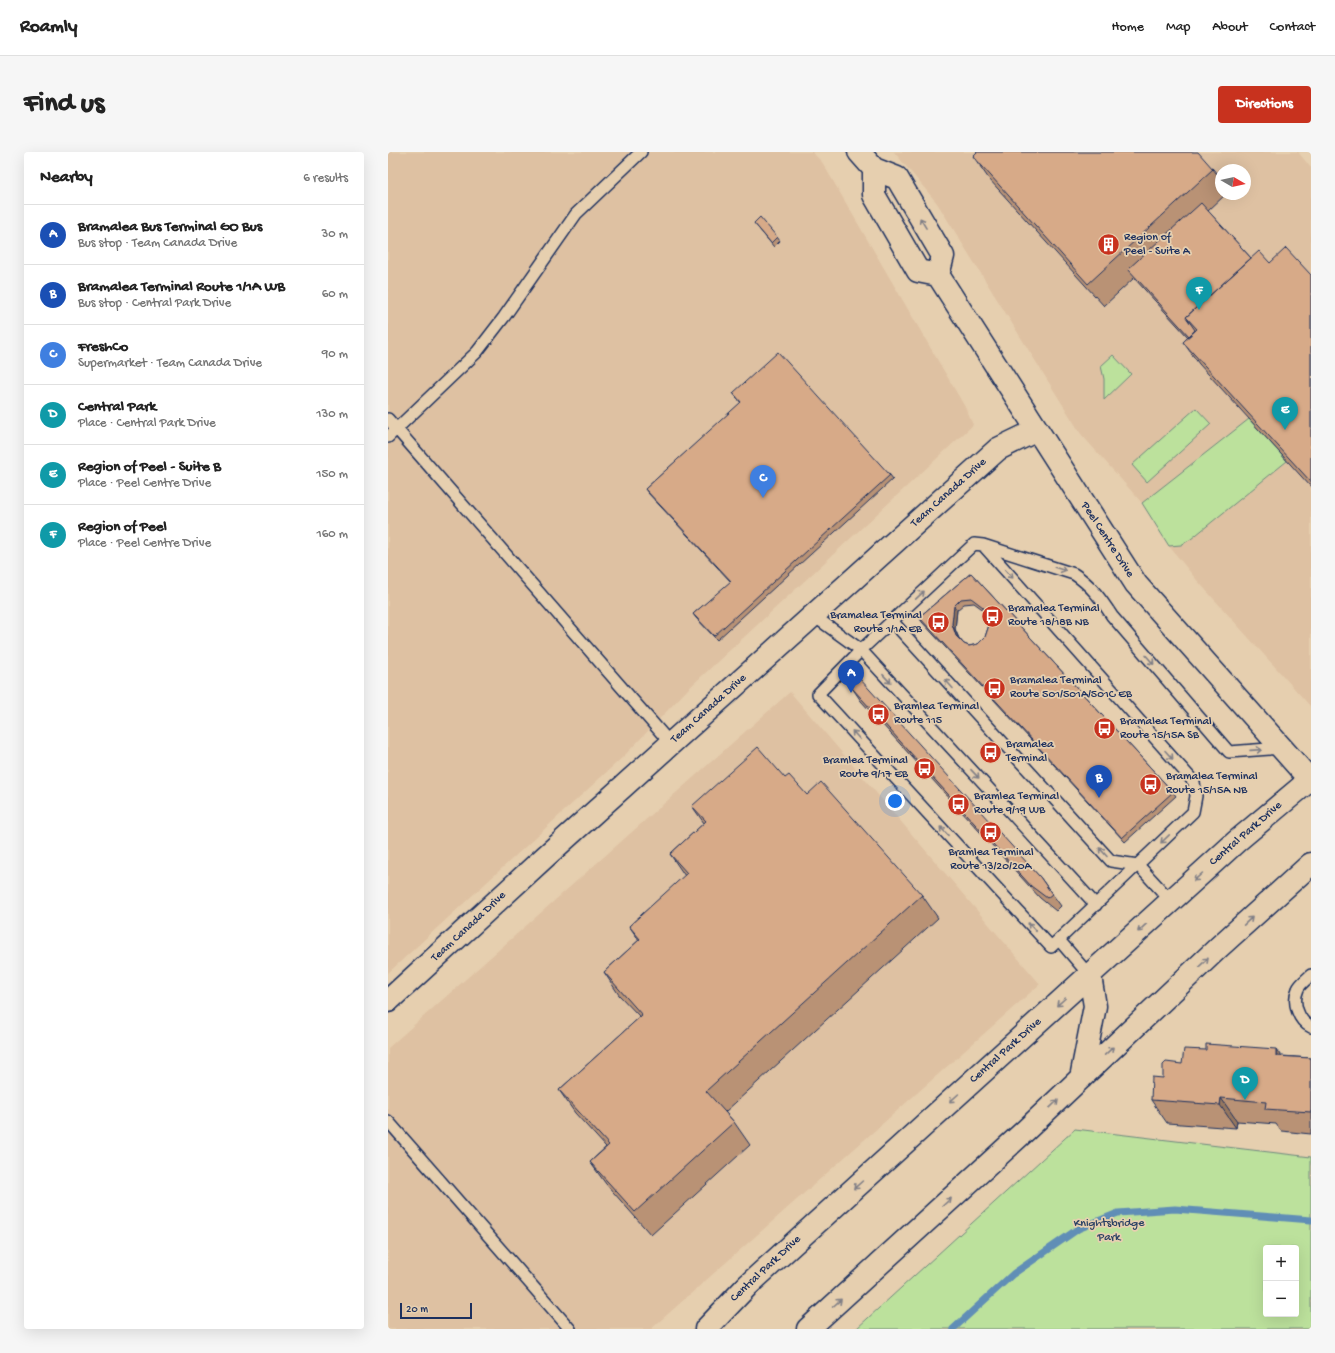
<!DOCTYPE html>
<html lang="en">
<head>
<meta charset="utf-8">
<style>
  :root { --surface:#fff; --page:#f6f6f6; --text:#222; --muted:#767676; --line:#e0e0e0; --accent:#c8321e }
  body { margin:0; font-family:"Gochi Hand",sans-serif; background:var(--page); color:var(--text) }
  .controls { position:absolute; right:12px; bottom:12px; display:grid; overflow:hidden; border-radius:4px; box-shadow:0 4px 16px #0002 }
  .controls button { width:36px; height:36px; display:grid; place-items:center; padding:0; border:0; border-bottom:1px solid var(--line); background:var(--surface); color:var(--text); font:20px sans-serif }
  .compass { position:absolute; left:827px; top:12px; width:36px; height:36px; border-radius:50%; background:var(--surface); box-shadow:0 4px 16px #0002; rotate:99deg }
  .scale { position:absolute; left:12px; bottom:10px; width:72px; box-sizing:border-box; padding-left:4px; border:2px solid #1b2f5e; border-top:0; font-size:11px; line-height:14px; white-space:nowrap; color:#1b2f5e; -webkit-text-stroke:3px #e6cfaf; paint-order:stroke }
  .you { position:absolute; left:507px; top:649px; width:14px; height:14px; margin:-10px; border:3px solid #fff; border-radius:50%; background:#1a73e8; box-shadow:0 0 0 6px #1a73e833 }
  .badge { display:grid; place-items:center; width:26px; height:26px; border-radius:50%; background:var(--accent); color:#fff; font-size:13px; font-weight:700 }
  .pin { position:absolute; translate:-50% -33px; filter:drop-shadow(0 1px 2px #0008) }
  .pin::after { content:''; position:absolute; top:21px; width:14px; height:12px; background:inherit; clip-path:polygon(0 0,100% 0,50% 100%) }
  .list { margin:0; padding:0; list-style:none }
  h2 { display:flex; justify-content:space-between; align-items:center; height:52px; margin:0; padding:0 16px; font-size:17px }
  h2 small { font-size:13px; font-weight:400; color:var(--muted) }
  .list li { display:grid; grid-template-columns:26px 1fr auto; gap:12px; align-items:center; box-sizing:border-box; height:60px; padding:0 16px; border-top:1px solid var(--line) }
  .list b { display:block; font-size:15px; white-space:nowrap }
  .list p { margin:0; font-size:13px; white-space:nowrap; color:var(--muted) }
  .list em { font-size:13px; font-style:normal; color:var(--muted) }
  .map { position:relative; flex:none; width:923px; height:1177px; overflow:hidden; border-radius:4px }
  header { display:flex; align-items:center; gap:24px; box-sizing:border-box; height:56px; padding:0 20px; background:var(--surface); border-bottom:1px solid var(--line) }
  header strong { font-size:19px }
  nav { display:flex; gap:22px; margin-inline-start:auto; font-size:14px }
  .intro { display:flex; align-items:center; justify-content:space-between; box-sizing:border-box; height:96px; padding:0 24px }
  h1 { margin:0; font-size:28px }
  .button { padding:10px 18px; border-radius:4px; background:var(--accent); color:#fff; font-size:14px; font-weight:700 }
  main { display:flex; gap:24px; padding:0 24px }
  aside { flex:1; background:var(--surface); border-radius:4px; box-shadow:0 4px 16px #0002 }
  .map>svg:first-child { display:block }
</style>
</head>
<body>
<header>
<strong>Roamly</strong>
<nav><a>Home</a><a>Map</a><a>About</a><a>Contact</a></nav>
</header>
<div class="intro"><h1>Find us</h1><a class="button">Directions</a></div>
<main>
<aside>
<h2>Nearby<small>6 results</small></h2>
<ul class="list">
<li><span class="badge" style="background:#1a4fb4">A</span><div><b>Bramalea Bus Terminal GO Bus</b><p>Bus stop · Team Canada Drive</p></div><em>30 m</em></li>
<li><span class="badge" style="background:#1a4fb4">B</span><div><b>Bramalea Terminal Route 1/1A WB</b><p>Bus stop · Central Park Drive</p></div><em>60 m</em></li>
<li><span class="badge" style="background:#3f7fe0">C</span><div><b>FreshCo</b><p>Supermarket · Team Canada Drive</p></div><em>90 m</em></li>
<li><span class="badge" style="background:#0f9aa8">D</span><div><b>Central Park</b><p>Place · Central Park Drive</p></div><em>130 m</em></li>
<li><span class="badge" style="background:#0f9aa8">E</span><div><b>Region of Peel - Suite B</b><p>Place · Peel Centre Drive</p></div><em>150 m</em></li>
<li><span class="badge" style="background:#0f9aa8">F</span><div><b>Region of Peel</b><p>Place · Peel Centre Drive</p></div><em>160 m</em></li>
</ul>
</aside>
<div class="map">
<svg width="923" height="1177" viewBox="0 0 923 1177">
  <rect width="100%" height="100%" fill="#e6cfaf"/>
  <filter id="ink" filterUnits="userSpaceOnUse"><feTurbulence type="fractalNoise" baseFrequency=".025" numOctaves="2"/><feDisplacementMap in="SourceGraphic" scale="8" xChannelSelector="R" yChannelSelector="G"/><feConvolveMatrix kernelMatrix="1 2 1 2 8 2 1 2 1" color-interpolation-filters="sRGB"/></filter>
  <g filter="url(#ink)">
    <path fill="#dec1a2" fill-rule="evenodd" d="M 0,0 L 424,0 L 434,10 L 577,255 L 585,273 L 301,536 L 236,604 L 0,821 Z
      M 506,0 L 910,0 L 923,16 L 923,555 L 807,426 L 781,394 L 754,351 L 693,282 L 549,51 ZM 833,18 L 857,18 L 857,42 L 833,42 Z
      M 402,540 L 652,832 L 263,1177 L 0,1177 L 0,896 Z"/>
    <path fill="#bce19c" stroke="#6c887d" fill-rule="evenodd" d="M 725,203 L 743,222 L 716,248 L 716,227 L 713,214 Z
      M 808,256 L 823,272 L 759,330 L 744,313 Z
      M 861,267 L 899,309 L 803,387 L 793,393 L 781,394 L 754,351 Z
      M 687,977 L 923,1005 L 923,1177 L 468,1177 ZM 878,1096 L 908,1096 L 908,1162 L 878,1162 Z"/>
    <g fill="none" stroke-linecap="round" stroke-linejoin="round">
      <path stroke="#618eb6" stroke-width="7" d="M 565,1177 L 625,1122 L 690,1077 L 730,1061 L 787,1057 L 923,1068"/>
      <defs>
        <path id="service" d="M 0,267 L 283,592
          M 0,285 L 89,200 L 116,165 L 188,62 L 253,0
          M 595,393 L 806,630 L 808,644 L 805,660 L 663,795 L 430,542 L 473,498 L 586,392 L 595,393 L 686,422 C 703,433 713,447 724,464 L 841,600 L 894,596
          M 426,464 L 473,498 L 708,753
          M 504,469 L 723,709 L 750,713 L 783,749
          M 671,788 L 702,824
          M 923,823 C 919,827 912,832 910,837 C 904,850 910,869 923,875
          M 0,969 L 182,1177"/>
        <path id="minor" d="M 471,0 L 486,17 L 509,26 L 555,104 L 550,123
          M 486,17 L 486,43 L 530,119 L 550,123 L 748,432 L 923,629
          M 0,849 L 158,704 L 610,297 L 649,278"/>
        <path id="tertiary" d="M 693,926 L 707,854 L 702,824
          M 318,1177 L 360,1133 L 849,689 L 923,627
          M 420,1177 L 638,978 L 831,795 L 923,712"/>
      </defs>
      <use href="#service" stroke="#1b2f5e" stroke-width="14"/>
      <use href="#minor" stroke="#1b2f5e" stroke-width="25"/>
      <use href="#tertiary" stroke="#1b2f5e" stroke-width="25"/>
      <use href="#service" stroke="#e6cfaf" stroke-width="11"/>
      <use href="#minor" stroke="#e6cfaf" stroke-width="22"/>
      <use href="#tertiary" stroke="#e6cfaf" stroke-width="22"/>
    </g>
    <path fill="#b99275" stroke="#1b2f5e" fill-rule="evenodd" d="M 585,4 L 825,17 L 833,27 L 833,42 L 838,42 L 820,59 L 863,106 L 923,123 L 923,335 L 811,212 L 795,190 L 800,185 L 746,126 L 716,154 L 601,27 Z
      M 366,71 L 389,85 L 392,89 L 386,95 Z
      M 345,241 L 502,323 L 505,327 L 329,488 L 308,466 L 305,462 L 343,430 L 260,341 L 257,337 L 353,251 Z
      M 583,421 L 785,640 L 788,644 L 737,690 L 534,470 L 531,465 ZM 586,451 L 597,459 L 600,466 L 601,473 L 597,485 L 590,492 L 581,494 L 576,492 L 571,486 L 567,477 L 569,458 L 576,452 Z
      M 452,518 L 652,725 L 673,754 L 668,759 L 652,746 L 473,549 Z
      M 397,626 L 419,643 L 534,743 L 550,766 L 337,960 L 346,970 L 362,993 L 263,1083 L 218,1032 L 202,1010 L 218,995 L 187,961 L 171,938 L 252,865 L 231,843 L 216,820 L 251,788 L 241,774 L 297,724 L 282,702 L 316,671 L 304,654 Z
      M 894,904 L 923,906 L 923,982 L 893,979 L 888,972 L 849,969 L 848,976 L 779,971 L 763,948 L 775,926 L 794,912 Z"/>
    <path fill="#96775f" stroke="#1b2f5e" d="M 566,454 L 569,458 L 567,477 L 571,488 L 568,484 L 564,472 Z
      M 888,897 L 904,920 L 888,904 Z
      M 833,946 L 849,969 L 848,976 L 832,953 Z"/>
    <path fill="#d7aa88" stroke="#1b2f5e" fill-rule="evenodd" d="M 589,0 L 810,0 L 825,17 L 700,132 L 585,4 Z
      M 813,51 L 863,106 L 798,165 L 807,178 L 801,184 L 740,117 Z
      M 372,65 L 389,85 L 383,91 L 366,71 Z
      M 898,96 L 923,123 L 923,330 L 795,190 L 809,177 L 798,165 L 871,99 L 882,111 Z
      M 390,200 L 502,323 L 326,484 L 305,462 L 343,429 L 257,337 L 353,250 L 345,241 Z
      M 583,421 L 785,640 L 734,686 L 531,465 ZM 583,446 L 595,455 L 600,466 L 601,473 L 597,485 L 590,492 L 581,494 L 576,492 L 568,484 L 564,472 L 566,454 L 573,447 Z
      M 457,514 L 472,527 L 652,725 L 664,742 L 659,746 L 643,734 L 464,536 L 452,518 Z
      M 370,595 L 397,626 L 401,623 L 419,643 L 433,630 L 534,743 L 318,939 L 346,970 L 247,1060 L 202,1010 L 221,993 L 171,938 L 254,863 L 216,820 L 252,787 L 241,774 L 299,721 L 282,702 L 318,669 L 304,654 Z
      M 818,892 L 888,897 L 888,904 L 923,906 L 923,960 L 877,957 L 878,950 L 833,946 L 832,953 L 763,948 L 764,925 L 775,926 L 775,913 L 778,910 L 794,912 L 796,897 L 818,898 Z"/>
    <defs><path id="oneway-shaft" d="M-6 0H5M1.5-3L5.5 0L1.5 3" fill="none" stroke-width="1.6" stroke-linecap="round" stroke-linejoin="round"/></defs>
    <g stroke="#807f86">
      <use href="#oneway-shaft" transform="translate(535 71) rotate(-121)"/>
      <use href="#oneway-shaft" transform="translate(672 417) rotate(17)"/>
      <use href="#oneway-shaft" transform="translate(621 422) rotate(48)"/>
      <use href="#oneway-shaft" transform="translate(532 443) rotate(-43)"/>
      <use href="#oneway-shaft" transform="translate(762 508) rotate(49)"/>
      <use href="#oneway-shaft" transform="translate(499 527) rotate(47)"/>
      <use href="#oneway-shaft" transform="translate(561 532) rotate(-132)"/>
      <use href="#oneway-shaft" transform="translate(468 583) rotate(-132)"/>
      <use href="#oneway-shaft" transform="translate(868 598) rotate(-4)"/>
      <use href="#oneway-shaft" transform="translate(781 603) rotate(48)"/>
      <use href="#oneway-shaft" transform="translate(587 622) rotate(47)"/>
      <use href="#oneway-shaft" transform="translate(556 679) rotate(-133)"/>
      <use href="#oneway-shaft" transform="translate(777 687) rotate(136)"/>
      <use href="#oneway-shaft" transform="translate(715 700) rotate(-132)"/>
      <use href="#oneway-shaft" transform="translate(810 725) rotate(138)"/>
      <use href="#oneway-shaft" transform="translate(860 769) rotate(-43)"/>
      <use href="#oneway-shaft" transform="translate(644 775) rotate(-133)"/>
      <use href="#oneway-shaft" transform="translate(754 776) rotate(137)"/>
      <use href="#oneway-shaft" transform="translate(816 810) rotate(-43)"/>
      <use href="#oneway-shaft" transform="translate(673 850) rotate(138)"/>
      <use href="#oneway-shaft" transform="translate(721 899) rotate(-43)"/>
      <use href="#oneway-shaft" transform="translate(566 946) rotate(138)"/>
      <use href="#oneway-shaft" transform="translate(666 952) rotate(-44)"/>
      <use href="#oneway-shaft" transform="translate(470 1033) rotate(138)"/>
      <use href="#oneway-shaft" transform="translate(559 1050) rotate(-42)"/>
      <use href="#oneway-shaft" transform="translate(449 1151) rotate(-42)"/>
    </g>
  </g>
  <defs>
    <symbol id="building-disc" viewBox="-11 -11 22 22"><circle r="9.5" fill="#c8321e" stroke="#e6cfaf"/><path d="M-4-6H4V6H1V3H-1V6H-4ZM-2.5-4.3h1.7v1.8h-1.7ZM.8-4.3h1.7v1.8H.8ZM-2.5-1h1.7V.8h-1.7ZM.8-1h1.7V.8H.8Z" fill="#fff"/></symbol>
    <symbol id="bus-disc" viewBox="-11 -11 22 22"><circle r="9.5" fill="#c8321e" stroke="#e6cfaf"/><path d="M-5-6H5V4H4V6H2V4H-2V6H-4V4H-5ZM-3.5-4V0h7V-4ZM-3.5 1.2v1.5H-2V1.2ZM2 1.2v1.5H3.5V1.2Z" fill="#fff"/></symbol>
  </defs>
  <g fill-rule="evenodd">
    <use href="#building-disc" x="708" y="80" width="25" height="25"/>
    <use href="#bus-disc" x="592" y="452" width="25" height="25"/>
    <use href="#bus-disc" x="538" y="458" width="25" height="25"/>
    <use href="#bus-disc" x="594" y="524" width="25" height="25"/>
    <use href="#bus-disc" x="478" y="550" width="25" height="25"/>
    <use href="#bus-disc" x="704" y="564" width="25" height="25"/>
    <use href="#bus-disc" x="590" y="588" width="25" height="25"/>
    <use href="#bus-disc" x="524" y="604" width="25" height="25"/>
    <use href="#bus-disc" x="750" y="620" width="25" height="25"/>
    <use href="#bus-disc" x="558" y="640" width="25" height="25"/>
    <use href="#bus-disc" x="590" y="668" width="25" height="25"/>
  </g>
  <g text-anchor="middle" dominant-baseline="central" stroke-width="3.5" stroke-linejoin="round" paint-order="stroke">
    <g font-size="12" fill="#1b2f5e" stroke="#e6cfaf" text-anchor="start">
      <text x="736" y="86">Region of<tspan x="736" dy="14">Peel - Suite A</tspan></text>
      <text x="620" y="457">Bramalea Terminal<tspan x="620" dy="14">Route 18/18B NB</tspan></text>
      <text x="534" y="464" text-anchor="end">Bramalea Terminal<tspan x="534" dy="14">Route 1/1A EB</tspan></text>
      <text x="622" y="529">Bramalea Terminal<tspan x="622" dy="14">Route 501/501A/501C EB</tspan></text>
      <text x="506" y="555">Bramlea Terminal<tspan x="506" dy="14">Route 115</tspan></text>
      <text x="732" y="570">Bramalea Terminal<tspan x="732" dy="14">Route 15/15A SB</tspan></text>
      <text x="618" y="593">Bramalea<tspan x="618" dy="14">Terminal</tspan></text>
      <text x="520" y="609" text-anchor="end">Bramlea Terminal<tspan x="520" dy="14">Route 9/17 EB</tspan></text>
      <text x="778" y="625">Bramalea Terminal<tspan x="778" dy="14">Route 15/15A NB</tspan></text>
      <text x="586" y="645">Bramlea Terminal<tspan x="586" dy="14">Route 9/19 WB</tspan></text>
      <text x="603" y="701" text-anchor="middle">Bramlea Terminal<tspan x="603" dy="14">Route 13/20/20A</tspan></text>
    </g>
    <g font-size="12" fill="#1b2f5e" stroke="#e6cfaf">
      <text transform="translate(561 341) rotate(-42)">Team Canada Drive</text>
      <text transform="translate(719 388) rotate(57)">Peel Centre Drive</text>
      <text transform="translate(321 557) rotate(-42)">Team Canada Drive</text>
      <text transform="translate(858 682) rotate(-41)">Central Park Drive</text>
      <text transform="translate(81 775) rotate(-43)">Team Canada Drive</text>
      <text transform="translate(618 899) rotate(-42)">Central Park Drive</text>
      <text transform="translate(378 1117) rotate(-43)">Central Park Drive</text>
    </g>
    <g font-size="12" fill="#2b4164" stroke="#e6cfaf">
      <text x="721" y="1072">Knightsbridge<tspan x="721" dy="14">Park</tspan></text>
    </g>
  </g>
</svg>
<div class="controls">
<button>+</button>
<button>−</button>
</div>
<svg class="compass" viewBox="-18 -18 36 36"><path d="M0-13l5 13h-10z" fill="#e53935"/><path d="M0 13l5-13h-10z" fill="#767676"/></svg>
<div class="scale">20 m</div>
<div class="you"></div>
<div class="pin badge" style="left:463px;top:541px;background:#1a4fb4">A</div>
<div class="pin badge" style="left:711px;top:646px;background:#1a4fb4">B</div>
<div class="pin badge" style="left:375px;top:346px;background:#3f7fe0">C</div>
<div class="pin badge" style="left:857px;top:948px;background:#0f9aa8">D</div>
<div class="pin badge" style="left:897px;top:278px;background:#0f9aa8">E</div>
<div class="pin badge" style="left:811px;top:158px;background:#0f9aa8">F</div>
</div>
</main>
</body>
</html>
